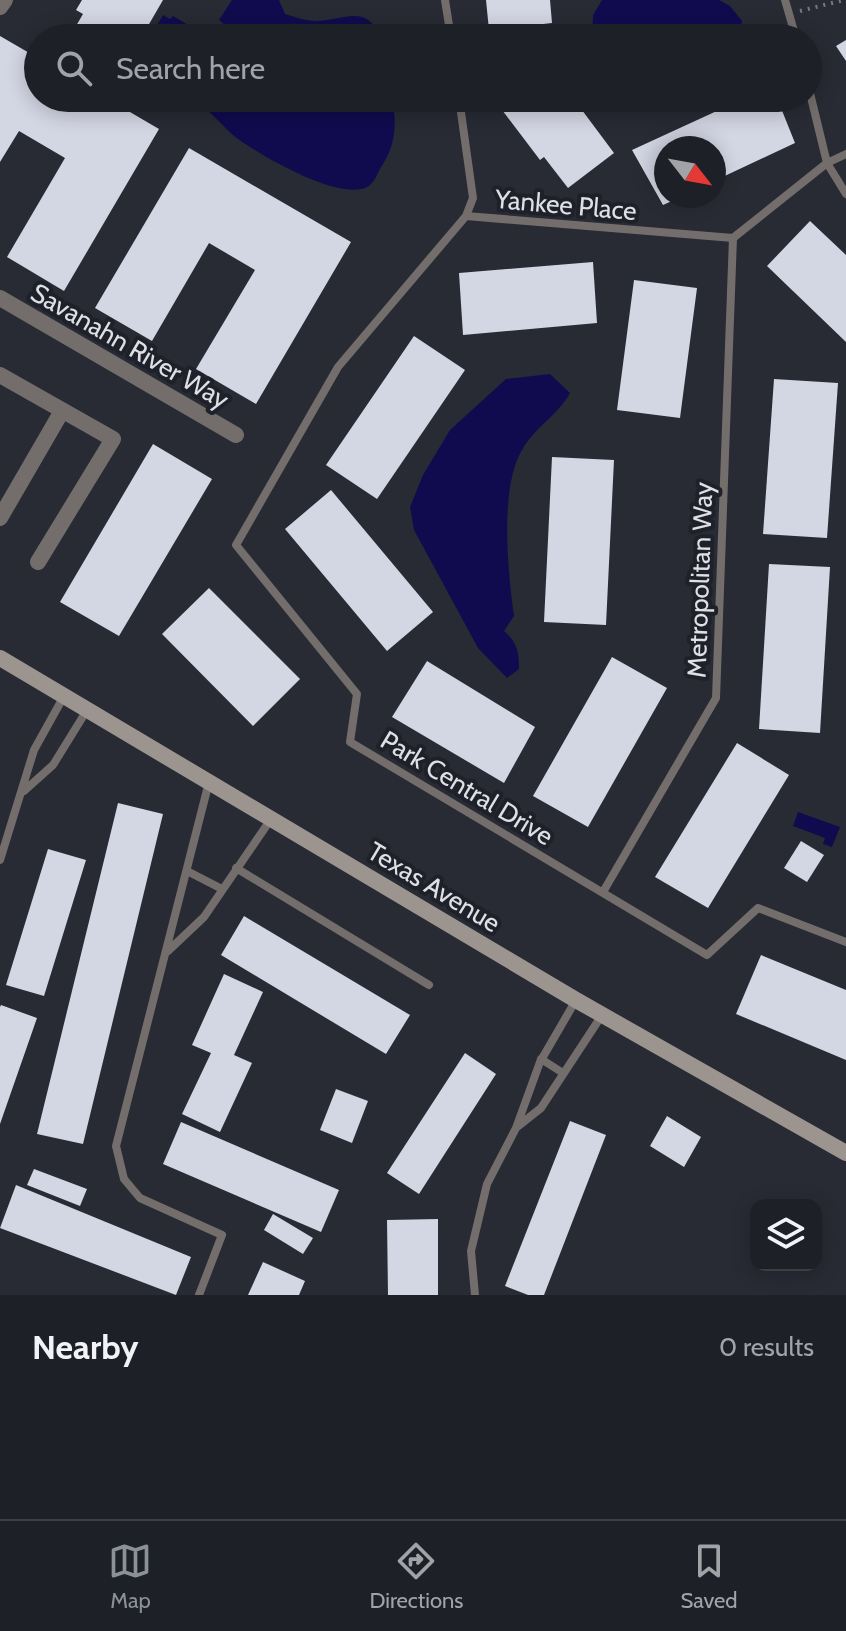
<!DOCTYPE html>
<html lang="en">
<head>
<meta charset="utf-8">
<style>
  :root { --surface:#1e2027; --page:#2b2d33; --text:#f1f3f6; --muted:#a1a3a7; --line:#3c3e44; --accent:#8c9099 }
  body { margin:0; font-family:Cabin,sans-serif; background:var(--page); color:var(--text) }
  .controls { position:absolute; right:24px; bottom:24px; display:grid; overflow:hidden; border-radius:16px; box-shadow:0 4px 20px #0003 }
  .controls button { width:72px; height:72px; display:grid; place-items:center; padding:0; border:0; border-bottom:2px solid var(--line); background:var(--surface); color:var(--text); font:40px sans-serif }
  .compass { position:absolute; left:654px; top:136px; width:72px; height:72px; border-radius:50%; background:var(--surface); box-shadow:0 4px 20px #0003; rotate:121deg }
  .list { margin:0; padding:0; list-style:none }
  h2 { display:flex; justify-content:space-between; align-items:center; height:104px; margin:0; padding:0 32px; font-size:34px }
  h2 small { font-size:26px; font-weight:400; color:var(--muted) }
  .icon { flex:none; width:44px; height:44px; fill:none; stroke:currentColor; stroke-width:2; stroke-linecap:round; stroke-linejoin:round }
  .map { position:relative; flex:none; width:846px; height:1295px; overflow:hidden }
  .search { position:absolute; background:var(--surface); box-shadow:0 4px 20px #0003; left:24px; right:24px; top:24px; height:88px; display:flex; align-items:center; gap:20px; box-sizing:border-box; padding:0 28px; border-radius:44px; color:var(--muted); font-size:30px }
  .sheet { height:224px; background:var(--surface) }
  nav { display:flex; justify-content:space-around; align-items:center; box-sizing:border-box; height:112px; border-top:2px solid var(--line); background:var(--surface); font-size:22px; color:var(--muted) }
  nav a { display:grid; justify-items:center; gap:4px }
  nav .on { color:var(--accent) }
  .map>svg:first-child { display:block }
</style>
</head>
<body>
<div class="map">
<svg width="846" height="1295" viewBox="0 0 846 1295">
  <rect width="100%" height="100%" fill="#282b34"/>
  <path fill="#100b4e" d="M 232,0 L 279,0 L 285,14 C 295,17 305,21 316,21 C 346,20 366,3 381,38 L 236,38 L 237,35 L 219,20 Z
    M 602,0 L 719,0 L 730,6 L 742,21 L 740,38 L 592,38 L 593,15 Z
    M 163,15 L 170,19 L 173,16 L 188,25 L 180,38 L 150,38 Z
    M 207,98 L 392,98 C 397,126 396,145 380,169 C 378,173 374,182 370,185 C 345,206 256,153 234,136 C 225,128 216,118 207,110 Z
    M 550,374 L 570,393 C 558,415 534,428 522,450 C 499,489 508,572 514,616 L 504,631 C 517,642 519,652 519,669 L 507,678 L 478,648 L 414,530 L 410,507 L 423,475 L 450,430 L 506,379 Z
    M 798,812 L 840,827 L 832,847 L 823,844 L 825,838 L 793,826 Z"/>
  <path fill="#d3d6e3" d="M 82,0 L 163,0 L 141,38 L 69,38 L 83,14 L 76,10 Z
    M 486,0 L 550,0 L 552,23 L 489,30 Z
    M 0,36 L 38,58 L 38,98 L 106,98 L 159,129 L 64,291 L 7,257 L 65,158 L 19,131 L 0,162 Z
    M 846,40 L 846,61 L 836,46 Z
    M 493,98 L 573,98 L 614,153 L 568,188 L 544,157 L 540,160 Z
    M 745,98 L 777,98 L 795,143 L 714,181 L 714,148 L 666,148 L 666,196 L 683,196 L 663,205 L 632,150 Z
    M 189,148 L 351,242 L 256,404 L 196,369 L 255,270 L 209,243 L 152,341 L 95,308 Z
    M 810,221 L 846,255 L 846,342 L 767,266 Z
    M 593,262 L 597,323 L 463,335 L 459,273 Z
    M 634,280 L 697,288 L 680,418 L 617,410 Z
    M 414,336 L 465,370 L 377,499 L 326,465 Z
    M 774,379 L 838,383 L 827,538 L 763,534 Z
    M 153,444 L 212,479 L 119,636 L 60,602 Z
    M 552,457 L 614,460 L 606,625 L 544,622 Z
    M 331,490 L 433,612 L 387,651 L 285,529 Z
    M 769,564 L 830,567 L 820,733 L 759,729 Z
    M 209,588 L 300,679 L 253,726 L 162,634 Z
    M 612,657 L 667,688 L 588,827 L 533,796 Z
    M 427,661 L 535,727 L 504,783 L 392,717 Z
    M 737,743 L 789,775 L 708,908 L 655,877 Z
    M 118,803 L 163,814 L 83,1144 L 37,1134 Z
    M 801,841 L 824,855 L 807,882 L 784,868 Z
    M 48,849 L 86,860 L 44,996 L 6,985 Z
    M 244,916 L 410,1015 L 386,1054 L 221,955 Z
    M 761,955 L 846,990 L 846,1060 L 736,1014 Z
    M 224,974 L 263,992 L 234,1055 L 252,1063 L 220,1132 L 182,1114 L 211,1053 L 192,1045 Z
    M 1,1005 L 37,1018 L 0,1124 L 0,1007 Z
    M 465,1053 L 496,1074 L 419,1194 L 387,1173 Z
    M 336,1089 L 368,1101 L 352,1143 L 320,1130 Z
    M 667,1116 L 701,1137 L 684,1167 L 650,1146 Z
    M 570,1121 L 606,1135 L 544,1295 L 528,1295 L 505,1286 Z
    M 181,1122 L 339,1190 L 321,1232 L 163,1164 Z
    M 34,1169 L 87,1189 L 80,1206 L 27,1185 Z
    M 16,1185 L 191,1257 L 176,1295 L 0,1228 Z
    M 273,1214 L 313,1238 L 303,1254 L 264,1230 Z
    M 438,1219 L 438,1295 L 388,1295 L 387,1220 Z
    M 263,1262 L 305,1281 L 299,1295 L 248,1295 Z"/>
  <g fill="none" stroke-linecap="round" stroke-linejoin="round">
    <path stroke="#777981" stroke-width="4" stroke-dasharray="2 6" stroke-linecap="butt" d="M 800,11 L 844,0"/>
    <path stroke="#736e6b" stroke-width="8" d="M 445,0 L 451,38
      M 785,0 L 796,38
      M 808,85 L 827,163 L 846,194
      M 459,98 L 473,198 L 466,216 L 338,367 L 236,545 L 357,694 L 350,742 L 707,955 L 758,908 L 846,942
      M 466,216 L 733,238 L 827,163 L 846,154
      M 24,791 L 53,765 L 87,710
      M 0,860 L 34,750 L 64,696
      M 236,868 L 429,985
      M 187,871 L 222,889
      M 603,892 L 716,698 L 733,238
      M 168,951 L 204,917 L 271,819
      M 541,1059 L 563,1073
      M 517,1127 L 541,1108 L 602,1015
      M 199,1295 L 222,1235 L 140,1198 L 124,1179 L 116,1146 L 209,782
      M 475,1295 L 471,1251 L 487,1184 L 516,1128 L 540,1062 L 576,1000"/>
    <path stroke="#736e6b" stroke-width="16" d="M 0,7 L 5,0
      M 0,298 L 236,435
      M 0,375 L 113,439 L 38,562
      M 0,518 L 62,411"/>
    <path stroke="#9c948f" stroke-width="16" d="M 0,658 L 576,1000 L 846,1153"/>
  </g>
  <g text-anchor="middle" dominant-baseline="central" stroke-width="8" stroke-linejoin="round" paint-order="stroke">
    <g font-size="26" fill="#dee0e6" stroke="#1f212a">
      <text transform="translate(566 205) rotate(5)">Yankee Place</text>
      <text transform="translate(130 346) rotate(30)">Savanahn River Way</text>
      <text transform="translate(700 580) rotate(-88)">Metropolitan Way</text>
      <text transform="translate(467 788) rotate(31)">Park Central Drive</text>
      <text transform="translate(434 887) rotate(31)">Texas Avenue</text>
    </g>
  </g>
</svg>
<div class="controls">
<button><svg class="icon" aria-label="layers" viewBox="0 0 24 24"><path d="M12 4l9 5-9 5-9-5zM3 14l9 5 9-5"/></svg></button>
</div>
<svg class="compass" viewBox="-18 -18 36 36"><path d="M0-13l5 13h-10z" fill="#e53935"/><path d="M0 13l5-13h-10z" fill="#a1a3a7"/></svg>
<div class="search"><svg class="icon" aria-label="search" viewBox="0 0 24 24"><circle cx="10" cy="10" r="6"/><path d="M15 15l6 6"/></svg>Search here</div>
</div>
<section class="sheet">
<h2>Nearby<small>0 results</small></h2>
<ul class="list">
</ul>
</section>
<nav>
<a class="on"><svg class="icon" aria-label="map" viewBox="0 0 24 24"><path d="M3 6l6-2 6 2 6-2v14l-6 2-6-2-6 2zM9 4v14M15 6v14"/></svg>Map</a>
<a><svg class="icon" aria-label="directions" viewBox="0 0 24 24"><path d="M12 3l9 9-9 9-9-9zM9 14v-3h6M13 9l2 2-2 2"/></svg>Directions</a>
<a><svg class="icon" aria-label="saved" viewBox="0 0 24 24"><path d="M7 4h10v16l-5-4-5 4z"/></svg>Saved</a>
</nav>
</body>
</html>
